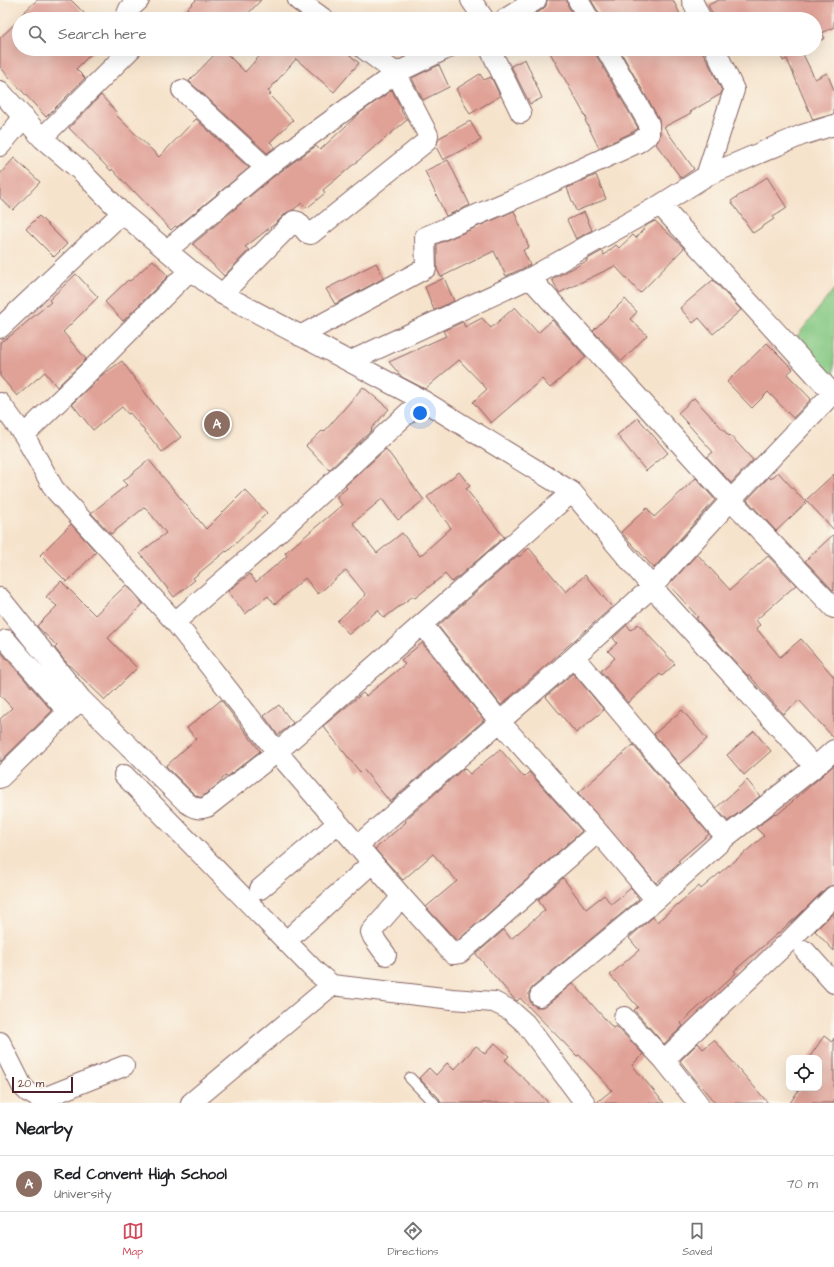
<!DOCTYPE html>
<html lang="en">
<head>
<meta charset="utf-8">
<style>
  :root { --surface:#fff; --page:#f2f2f2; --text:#202124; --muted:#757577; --line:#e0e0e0; --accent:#d1495b }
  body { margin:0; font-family:"Architects Daughter",sans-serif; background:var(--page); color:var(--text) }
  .controls { position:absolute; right:12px; bottom:12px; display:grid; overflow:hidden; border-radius:8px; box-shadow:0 4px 16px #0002 }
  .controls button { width:36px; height:36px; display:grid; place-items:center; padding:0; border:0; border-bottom:1px solid var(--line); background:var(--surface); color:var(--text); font:20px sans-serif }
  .scale { position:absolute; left:12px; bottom:10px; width:61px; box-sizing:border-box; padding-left:4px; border:2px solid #4a1f2b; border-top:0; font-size:11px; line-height:14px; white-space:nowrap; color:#4a1f2b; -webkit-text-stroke:3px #fbf7ec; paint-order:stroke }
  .you { position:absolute; left:420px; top:413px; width:14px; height:14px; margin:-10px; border:3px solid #fff; border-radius:50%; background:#1a73e8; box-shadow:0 0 0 6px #1a73e833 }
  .badge { display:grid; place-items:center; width:26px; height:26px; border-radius:50%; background:var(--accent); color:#fff; font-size:13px; font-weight:700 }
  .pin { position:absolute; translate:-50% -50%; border:2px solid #fff; box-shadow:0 1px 4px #0006 }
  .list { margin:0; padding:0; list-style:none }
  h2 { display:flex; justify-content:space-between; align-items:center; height:52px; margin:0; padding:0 16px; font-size:17px }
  h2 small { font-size:13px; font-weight:400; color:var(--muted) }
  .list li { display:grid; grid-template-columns:26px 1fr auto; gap:12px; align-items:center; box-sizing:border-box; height:56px; padding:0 16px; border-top:1px solid var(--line) }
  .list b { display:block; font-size:15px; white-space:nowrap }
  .list p { margin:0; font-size:13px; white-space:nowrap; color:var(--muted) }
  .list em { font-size:13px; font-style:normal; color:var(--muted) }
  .icon { flex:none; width:22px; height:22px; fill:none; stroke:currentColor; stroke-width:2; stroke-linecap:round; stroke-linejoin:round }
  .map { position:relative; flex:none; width:834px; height:1103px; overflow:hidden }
  .search { position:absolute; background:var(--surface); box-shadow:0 4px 16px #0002; left:12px; right:12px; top:12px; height:44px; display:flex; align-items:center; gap:10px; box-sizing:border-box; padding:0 14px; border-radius:22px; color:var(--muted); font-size:15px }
  .sheet { height:108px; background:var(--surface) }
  nav { display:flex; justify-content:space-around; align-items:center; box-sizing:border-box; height:56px; border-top:1px solid var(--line); background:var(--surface); font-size:11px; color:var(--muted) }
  nav a { display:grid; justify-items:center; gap:2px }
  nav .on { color:var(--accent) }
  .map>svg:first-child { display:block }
</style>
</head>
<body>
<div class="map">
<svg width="834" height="1103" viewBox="0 0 834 1103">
  <rect width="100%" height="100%" fill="#fbf7ec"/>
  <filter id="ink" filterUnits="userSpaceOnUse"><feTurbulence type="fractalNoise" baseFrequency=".025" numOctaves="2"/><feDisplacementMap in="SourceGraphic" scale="8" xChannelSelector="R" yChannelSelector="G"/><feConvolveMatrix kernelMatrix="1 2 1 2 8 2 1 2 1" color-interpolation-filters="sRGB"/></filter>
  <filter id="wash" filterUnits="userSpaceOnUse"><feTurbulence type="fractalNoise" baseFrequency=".012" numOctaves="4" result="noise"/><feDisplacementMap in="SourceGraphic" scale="16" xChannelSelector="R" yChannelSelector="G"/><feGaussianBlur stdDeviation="0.9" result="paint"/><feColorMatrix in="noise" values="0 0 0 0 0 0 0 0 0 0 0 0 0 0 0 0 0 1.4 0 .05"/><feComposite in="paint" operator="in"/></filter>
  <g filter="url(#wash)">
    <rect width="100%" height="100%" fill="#f6e3cc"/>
    <path fill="#84c882" stroke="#677456" d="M 834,289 L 834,378 L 795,339 Z"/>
    <g id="blocks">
      <path fill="#e0a197" d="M 37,0 L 71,0 L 90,19 L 20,19 L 24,16 L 22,14 Z
        M 196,0 L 261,0 L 243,19 L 177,19 Z
        M 547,0 L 567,0 L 568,6 L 576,19 L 530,19 L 529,18 L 542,10 L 546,6 Z
        M 591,0 L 673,0 L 681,16 L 676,19 L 600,19 L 599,13 Z
        M 719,0 L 834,0 L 834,27 L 822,33 L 825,38 L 815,43 L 815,19 L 764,19 L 761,14 L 751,19 L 715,19 L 708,5 Z
        M 19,20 L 19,49 L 96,49 L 76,69 L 85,78 L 46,117 L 0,67 L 0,38 Z
        M 220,49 L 222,49 L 245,72 L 266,49 L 343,49 L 359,63 L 334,92 L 296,59 L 268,91 L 271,94 L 269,95 L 293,120 L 270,142 L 275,147 L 267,153 L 189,81 Z
        M 548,49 L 595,49 L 596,55 L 638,128 L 633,132 L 599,148 L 585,120 L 587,119 Z
        M 619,49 L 701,49 L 708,62 L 722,91 L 721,94 L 690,112 L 691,113 L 664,127 L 694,169 L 681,178 L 656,144 L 659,139 L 660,134 L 659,119 Z
        M 778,49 L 802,49 L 801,50 L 815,79 L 827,73 L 834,90 L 834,114 L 813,120 L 787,59 L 783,61 Z
        M 525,59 L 542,98 L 530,104 L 511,66 Z
        M 439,65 L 449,87 L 423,100 L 412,78 Z
        M 480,74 L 484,80 L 491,77 L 500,96 L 470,114 L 456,89 Z
        M 392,90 L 402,110 L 401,111 L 407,120 L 323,190 L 325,193 L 307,208 L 302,203 L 293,210 L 286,213 L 276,223 L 245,247 L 249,250 L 224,276 L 193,244 L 273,177 L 316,146 L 320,150 L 360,113 Z
        M 101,95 L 117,113 L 116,115 L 159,157 L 196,119 L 249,168 L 177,227 L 175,226 L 171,230 L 134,191 L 133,192 L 112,169 L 111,171 L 69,128 Z
        M 470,121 L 481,140 L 443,160 L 436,147 L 439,138 Z
        M 14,158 L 40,182 L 13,210 L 0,198 L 0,174 Z
        M 448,160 L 470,205 L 446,216 L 425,171 Z
        M 596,175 L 606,199 L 576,211 L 567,188 Z
        M 767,177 L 787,208 L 773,217 L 774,219 L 753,233 L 731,201 Z
        M 514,211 L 529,247 L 523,250 L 530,265 L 506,276 L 494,251 L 441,277 L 437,269 L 437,244 Z
        M 584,212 L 592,230 L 576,239 L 567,220 Z
        M 39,216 L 67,244 L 54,257 L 26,229 Z
        M 655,221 L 684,248 L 640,293 L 615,266 L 559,293 L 552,279 L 587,261 L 586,260 L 602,251 L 604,255 L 616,245 L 619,248 L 633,235 L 636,238 L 647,225 Z
        M 153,260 L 168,276 L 123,321 L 105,302 L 128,280 L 130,281 Z
        M 376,263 L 384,278 L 335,304 L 326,289 Z
        M 76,274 L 98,297 L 63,332 L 86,359 L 57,387 L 45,372 L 17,396 L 0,376 L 0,342 L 10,336 L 51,302 L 49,300 Z
        M 444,278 L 454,301 L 434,310 L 425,287 Z
        M 713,280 L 741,310 L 713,334 L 699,318 L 693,323 L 680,308 Z
        M 625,299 L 637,312 L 630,319 L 647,335 L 622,361 L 593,331 Z
        M 515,307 L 538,333 L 552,320 L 586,357 L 550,388 L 542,379 L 491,423 L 473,402 L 487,389 L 459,360 L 425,389 L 402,377 L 389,362 L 446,336 L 443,331 L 463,322 L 465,327 L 482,318 L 491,328 Z
        M 767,343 L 793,369 L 787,374 L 811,399 L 793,418 L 768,392 L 752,408 L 727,382 Z
        M 122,361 L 149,398 L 181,437 L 162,452 L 130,413 L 128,414 L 122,407 L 93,430 L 72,404 L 102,375 Z
        M 363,387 L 389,409 L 371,429 L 372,430 L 329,470 L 306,446 L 322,431 L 324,432 Z
        M 694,398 L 729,436 L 730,435 L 753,460 L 731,483 L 707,457 L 713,452 L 678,413 Z
        M 638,418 L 668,453 L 646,471 L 617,435 Z
        M 386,449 L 424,500 L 398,520 L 382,499 L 353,523 L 377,553 L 402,533 L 420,556 L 451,528 L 427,497 L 459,472 L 470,486 L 466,489 L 504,537 L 452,582 L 445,574 L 415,598 L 413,596 L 384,618 L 378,610 L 349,634 L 337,621 L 366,595 L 346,570 L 318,594 L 305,578 L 275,604 L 268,596 L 245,614 L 228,591 L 250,574 L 256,582 L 287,556 L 285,553 L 342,505 L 336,497 L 347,488 L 345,486 Z
        M 149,460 L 206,529 L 245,490 L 267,513 L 227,552 L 226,551 L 193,578 L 195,580 L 174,597 L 140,553 L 166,533 L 145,507 L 111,534 L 91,513 L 127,485 L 123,481 Z
        M 778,472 L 806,503 L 776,531 L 747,500 L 769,477 L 771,479 Z
        M 834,474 L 834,530 L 806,500 Z
        M 696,478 L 715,500 L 654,568 L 621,532 L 647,508 L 654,517 Z
        M 71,524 L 96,552 L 67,582 L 40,555 Z
        M 834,534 L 834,591 L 805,561 Z
        M 529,548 L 566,592 L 585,575 L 612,607 L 501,705 L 438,626 L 518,555 L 519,557 Z
        M 697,554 L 730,590 L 768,556 L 796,585 L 756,620 L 760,625 L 756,628 L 780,657 L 801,639 L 834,677 L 834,738 L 799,700 L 783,714 L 749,675 L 748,676 L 700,623 L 696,618 L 698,617 L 669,585 Z
        M 61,581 L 95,615 L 126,585 L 143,604 L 108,638 L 137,668 L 105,700 L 64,660 L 55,648 L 57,646 L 37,626 L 57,606 L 46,597 Z
        M 638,624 L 675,664 L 662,676 L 660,674 L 628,703 L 601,671 L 615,658 L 608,651 L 617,643 L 613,638 L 627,625 L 631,630 Z
        M 422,643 L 484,720 L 390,802 L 363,769 L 360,772 L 323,726 L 363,693 L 366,696 L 405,664 L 401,660 Z
        M 0,651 L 52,711 L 0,762 L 0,719 L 12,708 L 0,695 Z
        M 573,673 L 604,710 L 576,733 L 546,697 Z
        M 221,700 L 260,751 L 227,777 L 226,775 L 216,786 L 202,797 L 199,797 L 194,794 L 166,766 L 196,739 L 187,728 Z
        M 279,705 L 293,723 L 278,735 L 264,716 Z
        M 682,710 L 707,739 L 679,764 L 654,734 Z
        M 754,731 L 771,751 L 744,775 L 727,755 Z
        M 633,745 L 709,834 L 678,861 L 680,862 L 656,883 L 578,793 Z
        M 500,749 L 524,777 L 529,772 L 582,831 L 457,941 L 426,907 L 457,881 L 433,854 L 403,880 L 375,849 L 406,822 L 405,820 L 464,768 L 470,774 Z
        M 834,765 L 834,885 L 826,888 L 798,916 L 734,971 L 736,973 L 681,1023 L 683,1026 L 664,1044 L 634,1010 L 638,1007 L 610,975 L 639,950 L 629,938 L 653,917 L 657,922 L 699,886 L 701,889 L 729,865 L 729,866 L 764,836 L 756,828 L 775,813 L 777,815 Z
        M 747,780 L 760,796 L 728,821 L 716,808 Z
        M 563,878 L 586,909 L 604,895 L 611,904 L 631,888 L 639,899 L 533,987 L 529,992 L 529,998 L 531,1003 L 536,1007 L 542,1007 L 547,1005 L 573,983 L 613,1028 L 616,1026 L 643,1054 L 632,1065 L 664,1103 L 596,1103 L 612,1090 L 579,1055 L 577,1056 L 520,998 L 517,1001 L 514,999 L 476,954 L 504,930 L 511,939 L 545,910 L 538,900 Z
        M 834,912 L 834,951 L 815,931 Z
        M 824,1036 L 832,1042 L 834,1038 L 834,1103 L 790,1103 L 800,1088 L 819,1088 L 819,1060 L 821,1058 L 809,1058 Z
        M 714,1040 L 768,1103 L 715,1103 L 680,1061 L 698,1043 L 703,1049 Z
        M 495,1043 L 509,1056 L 505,1060 L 549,1103 L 441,1103 L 439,1098 L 419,1078 L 429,1068 L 436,1075 L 447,1063 L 454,1070 L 476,1046 L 485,1054 Z"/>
    </g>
  </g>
  <g filter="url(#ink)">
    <use href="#blocks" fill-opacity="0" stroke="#866463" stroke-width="1"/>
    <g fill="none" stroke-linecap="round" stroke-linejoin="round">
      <defs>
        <path id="lane" d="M 410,1078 L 434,1103"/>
        <path id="street" d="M 298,0 L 324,19
          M 471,0 L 484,19
          M 578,0 L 589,19
          M 692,0 L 701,19
          M 125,19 L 129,9 L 139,0
          M 505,19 L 536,0
          M 490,49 L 521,113
          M 182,90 L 266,168
          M 0,91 L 42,138 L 81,171 L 122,213 L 190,270 L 222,294 L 422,400 L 572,492 L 652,587 L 815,767
          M 42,138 L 131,49
          M 0,146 L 24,117
          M 706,176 L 734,90 L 715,49
          M 660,205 L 834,395
          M 167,250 L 266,168 L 396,73 L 446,49
          M 530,278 L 731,500 L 834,608
          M 222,294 L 294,221 L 298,222 L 307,233 L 311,234 L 427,141 L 428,135 L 396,73 L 364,49
          M 0,328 L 122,213
          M 300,336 L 426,268 L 425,237 L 542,187 L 639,142 L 649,134 L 649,124 L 606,49
          M 351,361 L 530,278 L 660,205 L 706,176 L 802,135 L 834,125
          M 0,403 L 24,435 L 54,489 L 175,622 L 277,752 L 402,897 L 453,954 L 460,953 L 598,832
          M 24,435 L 101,360 L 190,270
          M 0,598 L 81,699 L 187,803 C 194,808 199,810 207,807 L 277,752 L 572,492
          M 175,622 L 270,540 L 422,400
          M 422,624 L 500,722 L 598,832 L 656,900
          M 6,640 L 68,712
          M 574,657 L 726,837
          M 124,775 L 316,972 L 332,985 L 452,999 L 494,1002 L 510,1010 L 525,1023 L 585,1103
          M 0,778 L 81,699
          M 357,846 L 574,657 L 652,587 L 731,500 L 833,393
          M 260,889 L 338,823
          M 295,933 L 372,863
          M 805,951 L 834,983
          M 386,955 L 373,937 L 371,932 L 402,897
          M 540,996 L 656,900 L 726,837 L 815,767 L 834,750
          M 624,1017 L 664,1060 L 698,1103
          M 0,1042 L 22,1086 L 28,1092 L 41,1099 L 124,1066
          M 664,1060 L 790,940 L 834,896
          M 191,1103 L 332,985"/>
      </defs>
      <use href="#lane" stroke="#866463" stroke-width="12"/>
      <use href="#street" stroke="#866463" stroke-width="22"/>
      <use href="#lane" stroke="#fff" stroke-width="10"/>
      <use href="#street" stroke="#fff" stroke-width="20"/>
    </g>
  </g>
</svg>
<div class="controls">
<button><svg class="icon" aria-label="locate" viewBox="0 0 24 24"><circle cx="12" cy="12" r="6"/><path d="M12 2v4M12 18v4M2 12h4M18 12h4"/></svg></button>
</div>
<div class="scale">20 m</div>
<div class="you"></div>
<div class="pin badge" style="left:217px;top:424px;background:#8d6e63">A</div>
<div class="search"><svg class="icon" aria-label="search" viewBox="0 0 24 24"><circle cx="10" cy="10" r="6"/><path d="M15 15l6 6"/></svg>Search here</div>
</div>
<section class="sheet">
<h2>Nearby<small></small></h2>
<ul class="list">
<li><span class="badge" style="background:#8d6e63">A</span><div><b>Red Convent High School</b><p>University</p></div><em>70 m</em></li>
</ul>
</section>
<nav>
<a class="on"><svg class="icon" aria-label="map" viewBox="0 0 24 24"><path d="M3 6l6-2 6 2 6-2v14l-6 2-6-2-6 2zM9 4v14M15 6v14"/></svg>Map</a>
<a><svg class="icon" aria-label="directions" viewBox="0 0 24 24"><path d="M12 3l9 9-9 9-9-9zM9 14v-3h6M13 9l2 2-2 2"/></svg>Directions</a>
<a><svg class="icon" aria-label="saved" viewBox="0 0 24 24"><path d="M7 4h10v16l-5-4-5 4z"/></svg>Saved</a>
</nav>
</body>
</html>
